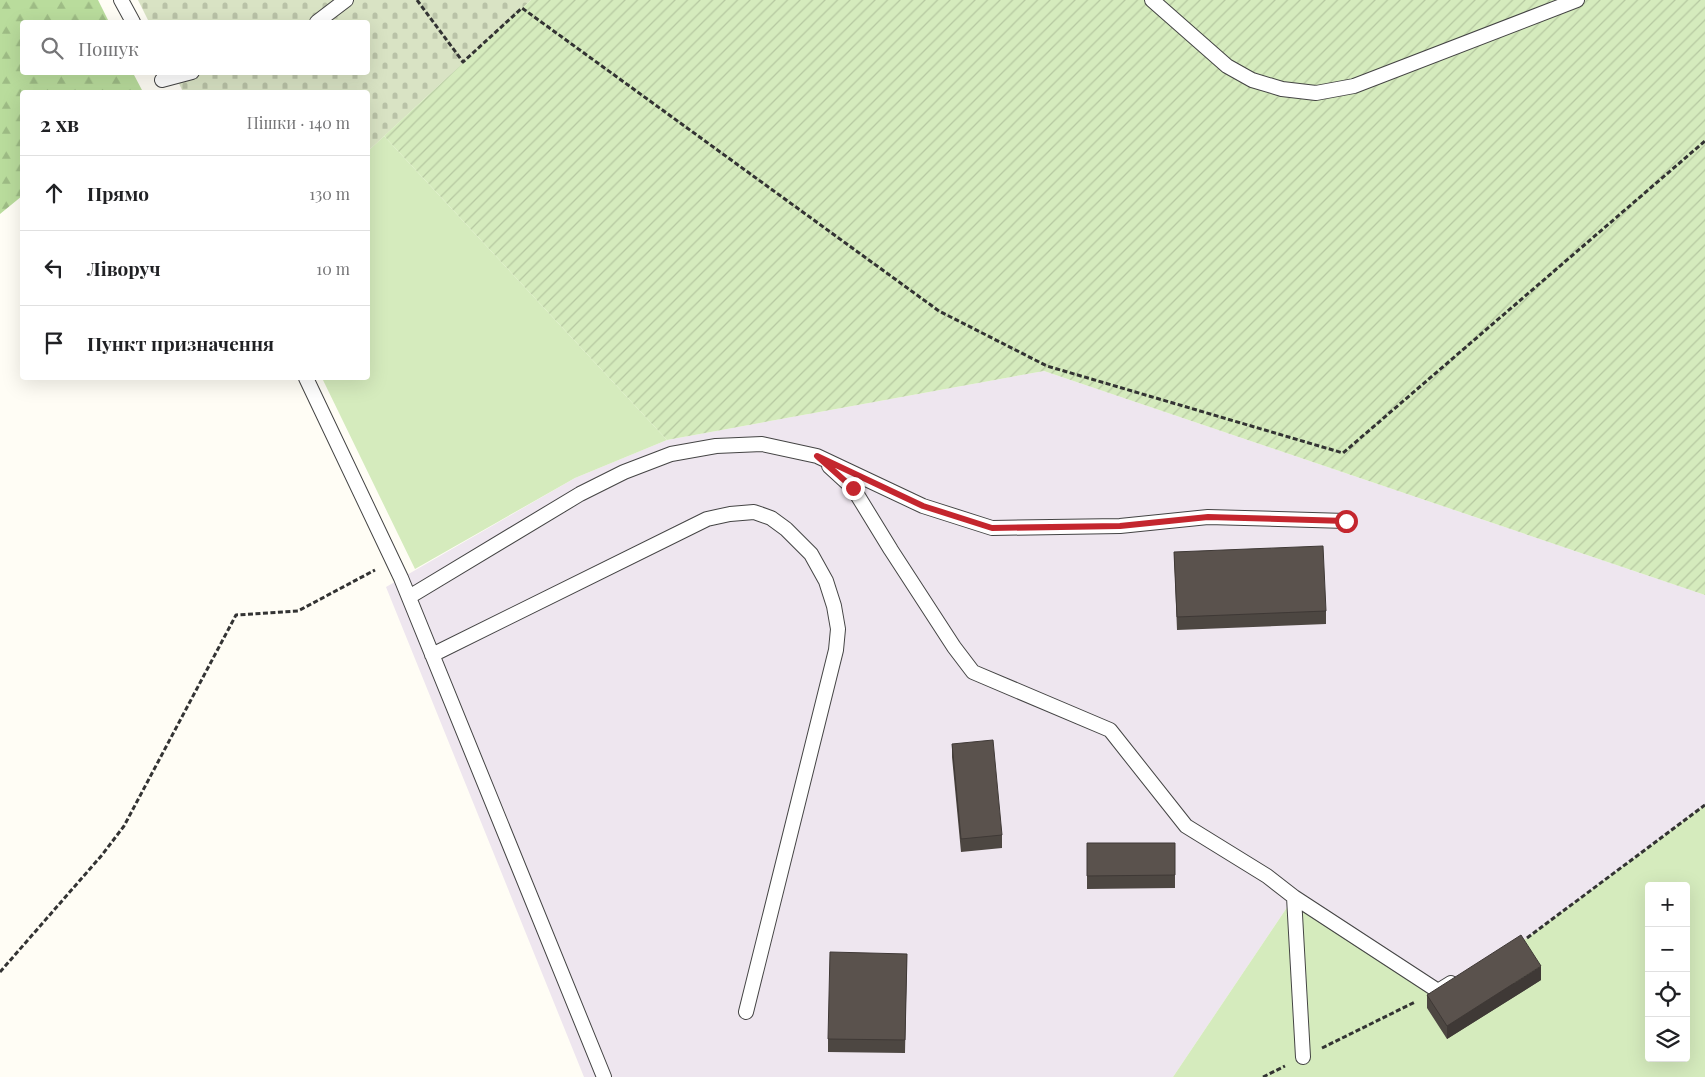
<!DOCTYPE html>
<html lang="uk">
<head>
<meta charset="utf-8">
<style>
  :root { --surface:#fff; --page:#f6f6f6; --text:#202124; --muted:#757577; --line:#e0e0e0 }
  body { margin:0; font-family:"Playfair Display",serif; background:var(--page); color:var(--text) }
  .controls { position:absolute; right:15px; bottom:15px; display:grid; overflow:hidden; border-radius:5px; box-shadow:0 5px 20px #0002 }
  .controls button { width:45px; height:45px; display:grid; place-items:center; padding:0; border:0; border-bottom:1px solid var(--line); background:var(--surface); color:var(--text); font:25px sans-serif }
  .stop { position:absolute; width:15px; height:15px; margin:-11px; border:4px solid #c4262e; border-radius:50%; background:#fff }
  .stop.end { background:#c4262e; border-color:#fff; box-shadow:0 1px 5px #0008 }
  .list { margin:0; padding:0; list-style:none }
  h2 { display:flex; justify-content:space-between; align-items:center; height:65px; margin:0; padding:0 20px; font-size:21px }
  h2 small { font-size:16px; font-weight:400; color:var(--muted) }
  .list li { display:grid; grid-template-columns:32px 1fr auto; gap:15px; align-items:center; box-sizing:border-box; height:75px; padding:0 20px; border-top:1px solid var(--line) }
  .list b { display:block; font-size:19px; white-space:nowrap }
  .list em { font-size:16px; font-style:normal; color:var(--muted) }
  .icon { flex:none; width:28px; height:28px; fill:none; stroke:currentColor; stroke-width:2; stroke-linecap:round; stroke-linejoin:round }
  .map { position:relative; flex:none; width:1705px; height:1077px; overflow:hidden }
  .search { position:absolute; background:var(--surface); box-shadow:0 5px 20px #0002; left:20px; top:20px; width:350px; height:55px; display:flex; align-items:center; gap:12px; box-sizing:border-box; padding:0 18px; border-radius:5px; color:var(--muted); font-size:19px }
  .panel { position:absolute; background:var(--surface); box-shadow:0 5px 20px #0002; left:20px; top:90px; width:350px; height:290px; border-radius:5px }
  .map>svg:first-child { display:block }
</style>
</head>
<body>
<div class="map">
<svg width="1705" height="1077" viewBox="0 0 1705 1077">
  <defs>
    <pattern id="forest-firs" width="22" height="20" patternUnits="userSpaceOnUse" patternTransform="scale(1.25)"><rect width="22" height="20" fill="#b9dc9c"/><path d="M5 1l3.5 6h-7zM16 11l3.5 6h-7z" fill="#9ebc85"/></pattern>
    <pattern id="cemetery-stones" width="16" height="16" patternUnits="userSpaceOnUse" patternTransform="scale(1.25)"><rect width="16" height="16" fill="#d9e3c4"/><path d="M2 7V4a2 2 0 0 1 4 0v3zM10 15v-3a2 2 0 0 1 4 0v3z" fill="#b9c2a7"/></pattern>
    <pattern id="garden-furrows" width="10" height="10" patternUnits="userSpaceOnUse" patternTransform="scale(1.25)"><rect width="10" height="10" fill="#d5ebbd"/><path d="M-1 1l2-2M0 10L10 0M9 11l2-2" fill="none" stroke="#b6c8a1"/></pattern>
  </defs>
  <rect width="100%" height="100%" fill="#fffdf5"/>
  <path fill="#eee6ef" d="M 1044,371 L 1705,595 L 1705,805 L 1527,938 L 1438,991 L 1294,897 L 1173,1077 L 584,1077 L 386,587 L 575,478 L 667,440 Z"/>
  <path fill="#d5ebbd" fill-rule="evenodd" d="M 384,136 L 667,440 L 575,478 L 415,569 L 322,378 L 368,378 L 368,151 Z
    M 1705,805 L 1705,1077 L 1173,1077 L 1294,897 L 1438,990 L 1527,938 ZM 1649,886 L 1686,886 L 1686,1058 L 1649,1058 Z"/>
  <path fill="url(#forest-firs)" d="M 0,0 L 98,0 L 109,22 L 22,22 L 22,72 L 133,73 L 143,92 L 22,92 L 22,196 L 0,214 Z"/>
  <path fill="url(#cemetery-stones)" d="M 138,0 L 531,0 L 368,151 L 368,92 L 183,92 L 174,73 L 368,72 L 368,22 L 149,22 Z"/>
  <path fill="url(#garden-furrows)" d="M 531,0 L 1705,0 L 1705,595 L 1044,371 L 667,440 L 384,136 Z"/>
  <g fill="none" stroke-linecap="round" stroke-linejoin="round">
    <defs>
      <path id="lane" d="M 121,0 L 133,22
        M 1152,0 L 1227,66 L 1252,80 L 1282,89 L 1316,93 L 1354,86 L 1577,0
        M 317,22 L 346,0
        M 162,80 L 192,72
        M 306,378 L 401,578 L 604,1077
        M 829,466 L 853,488 L 891,550 L 954,647 L 973,672 L 1110,730 L 1186,826 L 1267,876 L 1294,897 L 1303,1057
        M 409,597 L 580,494 L 624,472 L 671,454 L 716,446 L 762,444 L 817,456 L 923,506 L 992,528 L 1120,526 L 1208,517 L 1346,521
        M 432,655 L 707,519 L 730,514 L 754,512 L 771,518 L 786,529 L 811,554 L 826,581 L 834,606 L 838,629 L 836,650 L 746,1012
        M 1294,897 L 1438,991 L 1451,983"/>
    </defs>
    <use href="#lane" stroke="#444" stroke-width="16"/>
    <path stroke="#333" stroke-width="3" stroke-dasharray="5 2.5" stroke-linecap="butt" d="M 417,0 L 463,62 L 522,8 L 939,311 L 1047,366 L 1343,453 L 1705,141
      M 1527,938 L 1705,805
      M 0,972 L 102,855 L 124,826 L 236,615 L 298,611 L 375,570
      M 1322,1048 L 1415,1002
      M 1263,1077 L 1285,1066"/>
    <use href="#lane" stroke="#fff" stroke-width="14"/>
  </g>
  <path fill="#4d4742" d="M 1174,552 L 1326,611 L 1326,624 L 1177,630 Z
    M 952,744 L 1002,835 L 1002,848 L 961,852 L 952,757 Z
    M 1087,843 L 1175,843 L 1175,888 L 1087,889 Z
    M 907,954 L 905,1053 L 828,1052 L 828,1039 Z
    M 1541,980 L 1447,1039 L 1427,1008 L 1427,995 Z"/>
  <path fill="#3f3936" d="M 1541,966 L 1541,980 L 1447,1039 L 1447,1026 Z"/>
  <path fill="#5a524d" stroke="#3f3936" d="M 1323,546 L 1326,611 L 1177,617 L 1174,552 Z
    M 993,740 L 1002,835 L 961,839 L 952,744 Z
    M 1087,843 L 1175,843 L 1175,875 L 1087,876 Z
    M 1521,935 L 1541,966 L 1447,1026 L 1427,995 Z
    M 830,952 L 907,954 L 905,1040 L 828,1039 Z"/>
  <g fill="none" stroke-linecap="round" stroke-linejoin="round">
    <path stroke="#c4262e" stroke-width="6" d="M 853,488 L 817,456 L 923,506 L 992,528 L 1120,526 L 1208,517 L 1346,521"/>
  </g>
</svg>
<div class="controls">
<button>+</button>
<button>−</button>
<button><svg class="icon" aria-label="locate" viewBox="0 0 24 24"><circle cx="12" cy="12" r="6"/><path d="M12 2v4M12 18v4M2 12h4M18 12h4"/></svg></button>
<button><svg class="icon" aria-label="layers" viewBox="0 0 24 24"><path d="M12 4l9 5-9 5-9-5zM3 14l9 5 9-5"/></svg></button>
</div>
<div class="stop" style="left:1346px;top:521px"></div>
<div class="stop end" style="left:853px;top:488px"></div>
<div class="search"><svg class="icon" aria-label="search" viewBox="0 0 24 24"><circle cx="10" cy="10" r="6"/><path d="M15 15l6 6"/></svg>Пошук</div>
<section class="panel">
<h2>2 хв<small>Пішки · 140 m</small></h2>
<ul class="list">
<li><svg class="icon" aria-label="ahead" viewBox="0 0 24 24"><path d="M12 20V5M6 11l6-6 6 6"/></svg><div><b>Прямо</b></div><em>130 m</em></li>
<li><svg class="icon" aria-label="left" viewBox="0 0 24 24"><path d="M17 20v-9H6M10 6l-5 5 5 5"/></svg><div><b>Ліворуч</b></div><em>10 m</em></li>
<li><svg class="icon" aria-label="arrive" viewBox="0 0 24 24"><path d="M6 21V4h12l-3 4 3 4H6"/></svg><div><b>Пункт призначення</b></div></li>
</ul>
</section>
</div>
</body>
</html>
